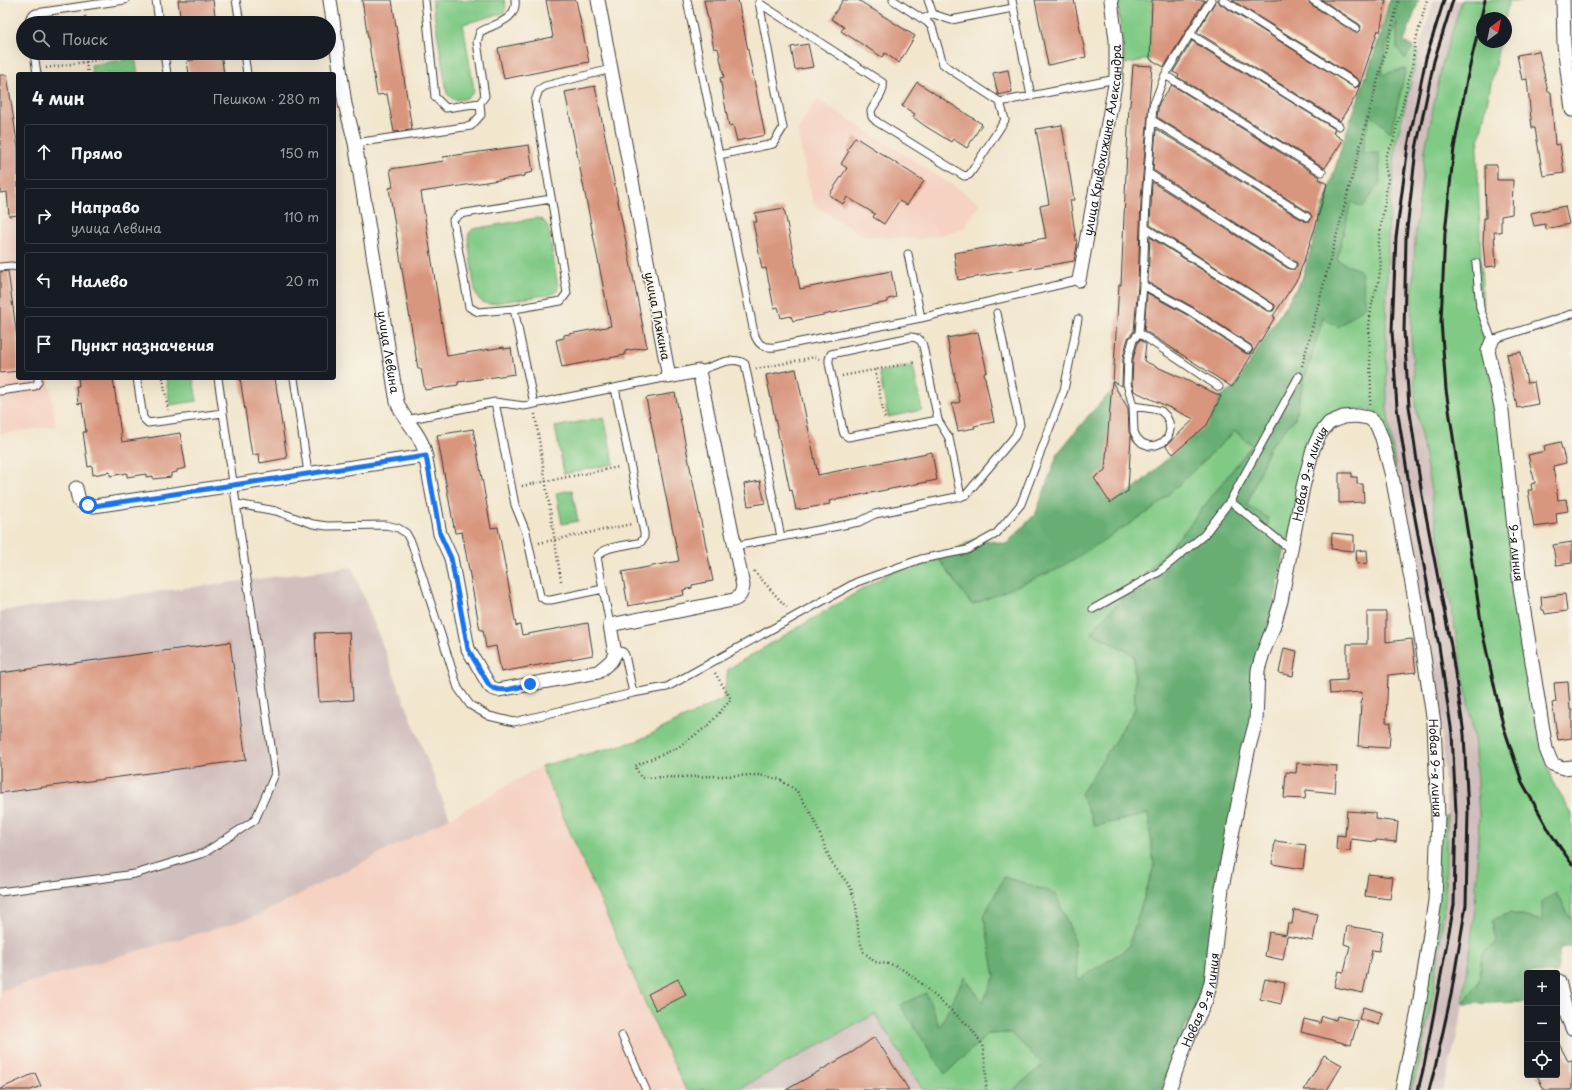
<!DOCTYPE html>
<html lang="ru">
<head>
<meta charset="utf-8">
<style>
  :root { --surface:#171b24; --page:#20242c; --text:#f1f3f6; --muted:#9ea1a6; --line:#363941 }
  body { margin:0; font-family:"Playpen Sans",sans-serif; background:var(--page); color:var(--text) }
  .controls { position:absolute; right:12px; bottom:12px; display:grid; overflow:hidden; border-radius:4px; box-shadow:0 4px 16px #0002 }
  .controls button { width:36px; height:36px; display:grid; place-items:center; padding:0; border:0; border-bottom:1px solid var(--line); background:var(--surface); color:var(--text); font:20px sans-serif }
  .compass { position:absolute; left:1476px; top:12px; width:36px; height:36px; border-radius:50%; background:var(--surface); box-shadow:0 4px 16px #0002; rotate:33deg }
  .stop { position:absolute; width:12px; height:12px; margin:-9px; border:3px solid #1a73e8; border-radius:50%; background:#fff }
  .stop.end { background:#1a73e8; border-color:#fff; box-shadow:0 1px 4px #0008 }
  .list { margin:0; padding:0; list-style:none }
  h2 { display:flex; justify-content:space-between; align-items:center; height:52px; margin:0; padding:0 16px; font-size:17px }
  h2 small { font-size:13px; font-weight:400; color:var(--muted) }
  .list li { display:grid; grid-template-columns:26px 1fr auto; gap:12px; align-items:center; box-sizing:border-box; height:56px; margin:0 8px 8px; padding:0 8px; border:1px solid var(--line); border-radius:4px }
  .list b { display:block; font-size:15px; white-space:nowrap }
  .list p { margin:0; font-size:13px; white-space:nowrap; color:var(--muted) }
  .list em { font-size:13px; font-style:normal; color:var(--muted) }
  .icon { flex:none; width:22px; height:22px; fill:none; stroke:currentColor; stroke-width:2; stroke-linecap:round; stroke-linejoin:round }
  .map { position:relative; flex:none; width:1572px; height:1090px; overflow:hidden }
  .search { position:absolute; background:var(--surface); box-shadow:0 4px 16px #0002; left:16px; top:16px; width:320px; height:44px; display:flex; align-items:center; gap:10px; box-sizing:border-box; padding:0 14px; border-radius:22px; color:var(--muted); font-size:15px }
  .panel { position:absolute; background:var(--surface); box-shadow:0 4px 16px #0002; left:16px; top:72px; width:320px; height:308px; border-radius:4px }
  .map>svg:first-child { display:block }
</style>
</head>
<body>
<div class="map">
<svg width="1572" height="1090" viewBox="0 0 1572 1090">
  <rect width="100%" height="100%" fill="#f7f3e8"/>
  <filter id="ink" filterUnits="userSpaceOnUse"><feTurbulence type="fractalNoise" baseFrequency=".025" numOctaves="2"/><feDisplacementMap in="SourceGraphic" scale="8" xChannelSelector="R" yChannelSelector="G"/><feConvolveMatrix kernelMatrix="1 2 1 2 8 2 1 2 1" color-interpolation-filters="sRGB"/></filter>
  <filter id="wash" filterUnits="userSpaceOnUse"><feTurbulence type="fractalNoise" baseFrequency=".012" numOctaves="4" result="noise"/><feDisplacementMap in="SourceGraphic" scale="16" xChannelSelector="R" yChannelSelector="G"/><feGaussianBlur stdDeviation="0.9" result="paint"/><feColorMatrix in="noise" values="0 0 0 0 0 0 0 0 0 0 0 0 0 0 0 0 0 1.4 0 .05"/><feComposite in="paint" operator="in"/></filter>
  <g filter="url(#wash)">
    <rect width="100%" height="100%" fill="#f2e6cd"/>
    <path fill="#f5d2c2" d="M 817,99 L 980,203 L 963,229 L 921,239 L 863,236 L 813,204 L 797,131 Z
      M 18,217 L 18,378 L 49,378 L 56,426 L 0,434 L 0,220 Z
      M 541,766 L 655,1025 L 686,1090 L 0,1090 L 0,991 L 255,917 L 450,818 Z"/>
    <path fill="#d1bfbd" d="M 1434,0 L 1462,0 L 1442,64 L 1425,150 L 1416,407 L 1474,737 L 1479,815 L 1475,908 L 1460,1024 L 1443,1090 L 1411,1090 L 1419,1065 L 1434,990 L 1445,901 L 1447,814 L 1441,724 L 1428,640 L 1396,472 L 1387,408 L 1386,328 L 1388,234 L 1396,143 L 1418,53 Z
      M 352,567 L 450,818 L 255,917 L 0,991 L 0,611 Z
      M 875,1014 L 923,1090 L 737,1090 Z"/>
    <path fill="#81ca86" stroke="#4e7351" d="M 432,0 L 504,0 L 506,7 L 504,13 L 463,24 L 474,90 C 470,100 463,99 454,100 L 447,94 Z
      M 1117,0 L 1152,0 L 1150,59 L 1125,64 Z
      M 1462,0 L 1540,0 L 1509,1 L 1505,18 L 1482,18 L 1482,42 L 1500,42 L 1477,150 L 1484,342 L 1499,416 L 1546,762 L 1552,781 L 1572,814 L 1572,920 L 1556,893 L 1542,921 L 1510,913 L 1496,943 L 1482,953 L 1479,982 L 1463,1004 L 1475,908 L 1479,816 L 1474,737 L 1416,407 L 1411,335 L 1415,239 L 1425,150 L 1442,64 Z
      M 1398,21 L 1405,58 L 1413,47 L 1418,53 L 1396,143 L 1388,234 L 1386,328 L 1387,408 L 1396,472 L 1378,414 L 1364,409 L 1328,418 L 1285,548 L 1247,505 L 1269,447 L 1295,418 L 1302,388 L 1323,318 L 1370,114 L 1391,132 L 1406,69 L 1381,76 L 1386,48 Z
      M 135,58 L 138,74 L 92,74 L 91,65 Z
      M 537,218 L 543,220 L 548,226 L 558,287 L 557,291 L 553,294 L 489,304 C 484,303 481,302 478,298 C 473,291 470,250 468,239 L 469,233 L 473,229 Z
      M 913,366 L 922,410 L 888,417 L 879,372 Z
      M 166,378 L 193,378 L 197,401 L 170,405 Z
      M 604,417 L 614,464 L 564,474 L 555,427 Z
      M 1235,431 L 1252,445 L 1184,532 L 1091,632 L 1134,655 L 1135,709 L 1081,794 L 1095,826 L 1148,814 L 1154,866 L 1128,948 L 1078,981 L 1073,935 L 984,916 L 995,976 L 983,1003 L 945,1074 L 988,1034 L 1011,1033 L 1043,1065 L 1013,1090 L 923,1090 L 875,1014 L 737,1090 L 686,1090 L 655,1025 L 541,766 L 637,741 L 723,699 L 728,669 L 893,571 L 939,559 L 972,605 L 1153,509 Z
      M 572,490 L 578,521 L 562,524 L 556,493 Z
      M 1447,814 L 1445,901 L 1434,990 L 1419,1065 L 1411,1090 L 1399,1090 L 1432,901 L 1435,827 Z"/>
    <path fill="#68ae73" stroke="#426548" d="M 1389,0 L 1419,0 L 1404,42 L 1413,47 L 1405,59 L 1397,48 L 1397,22 L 1386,48 L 1381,75 L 1406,68 L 1391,132 L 1370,114 L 1362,153 L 1379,153 L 1380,183 L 1363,207 L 1351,202 L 1337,260 L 1361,271 L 1366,306 L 1338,327 L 1323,318 L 1302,388 L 1295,418 L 1269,447 L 1247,505 L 1268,518 L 1269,536 L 1285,548 L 1252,721 L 1206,980 L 1201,998 L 1183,1033 L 1161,1090 L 1013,1090 L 1043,1065 L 1011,1033 L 988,1034 L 945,1074 L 900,1005 L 926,993 L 940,1027 L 964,977 L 983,1002 L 995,976 L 984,916 L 1004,877 L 1055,893 L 1073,935 L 1078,980 L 1128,948 L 1154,866 L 1148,814 L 1095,826 L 1081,794 L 1135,709 L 1134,655 L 1091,632 L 1184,532 L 1252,445 L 1235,431 L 1153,509 L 1058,569 L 972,605 L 939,559 L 976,538 L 1006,544 L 1036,513 L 1058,453 L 1089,415 L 1112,391 L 1106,464 L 1128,494 L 1207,423 L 1221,396 L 1233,389 L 1302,279 L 1343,142 L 1381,33 Z
      M 1556,893 L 1572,920 L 1572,946 L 1560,948 L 1557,973 L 1527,973 L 1527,1002 L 1463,1004 L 1479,982 L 1482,953 L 1496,943 L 1492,920 L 1510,913 L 1542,921 L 1542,901 Z"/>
    <g id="blocks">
      <path fill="#d9967f" d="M 178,0 L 213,0 L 216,23 L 181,23 Z
        M 362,0 L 392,0 L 412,130 L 394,132 L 387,94 L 377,95 Z
        M 546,0 L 576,0 L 589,62 L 504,79 L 498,48 L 553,37 Z
        M 704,0 L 738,0 L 765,135 L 737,141 L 733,125 L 729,126 L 720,78 L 724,77 L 718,48 L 714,49 Z
        M 843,0 L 858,0 L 915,36 L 899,63 L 885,53 L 882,57 L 841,31 L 844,27 L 831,19 Z
        M 1035,0 L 1074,0 L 1086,57 L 1048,65 Z
        M 1152,0 L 1205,0 L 1164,67 L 1150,59 Z
        M 1216,0 L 1218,0 L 1220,4 L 1355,88 L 1359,86 L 1360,84 L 1358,79 L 1232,0 L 1308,0 L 1310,4 L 1356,33 L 1360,30 L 1361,26 L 1359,24 L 1322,0 L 1386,0 L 1380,32 L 1378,30 L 1356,96 L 1340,121 L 1197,32 Z
        M 1192,41 L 1335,129 L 1333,133 L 1343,140 L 1325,168 L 1178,77 L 1179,75 L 1173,72 Z
        M 808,44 L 813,67 L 795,70 L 791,47 Z
        M 1539,51 L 1548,92 L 1551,92 L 1555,145 L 1560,144 L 1564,173 L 1543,176 L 1535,128 L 1532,128 L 1527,79 L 1522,80 L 1517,55 Z
        M 193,53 L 221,53 L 224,74 L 189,74 L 187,61 L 194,60 Z
        M 1133,65 L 1152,66 L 1141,199 L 1138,285 L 1134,331 L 1128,338 L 1123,357 L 1122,386 L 1113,382 L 1119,285 L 1121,285 L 1129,106 L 1130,106 Z
        M 1008,70 L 1012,92 L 998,95 L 993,73 Z
        M 0,75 L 7,75 L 18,148 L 18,215 L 9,216 L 7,192 L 0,193 Z
        M 917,82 L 982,124 L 967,148 L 953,139 L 951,142 L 925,126 L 913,117 L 915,114 L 902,106 Z
        M 1172,85 L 1320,177 L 1319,179 L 1327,184 L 1315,228 L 1298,278 L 1273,316 L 1275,317 L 1232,387 L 1144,330 L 1147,293 L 1187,315 L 1245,353 L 1250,354 L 1253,350 L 1251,345 L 1193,307 L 1148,282 L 1150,237 L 1267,311 L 1273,311 L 1275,308 L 1275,305 L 1150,225 L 1152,182 L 1289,269 L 1295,269 L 1297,266 L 1297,263 L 1153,170 L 1156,129 L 1304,221 L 1310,221 L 1312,217 L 1310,213 L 1157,117 L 1159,103 Z
        M 595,86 L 647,347 L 625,351 L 625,355 L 562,367 L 556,340 L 564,338 L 564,335 L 611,326 L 565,92 Z
        M 1062,125 L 1074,200 L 1070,200 L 1077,246 L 1074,261 L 958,280 L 954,253 L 1046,238 L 1040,206 L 1049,204 L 1036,129 Z
        M 855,137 L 924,181 L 907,205 L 899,201 L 884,224 L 873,217 L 875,214 L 847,197 L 843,204 L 829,195 L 847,168 L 841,164 L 849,151 L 847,150 Z
        M 529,145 L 533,172 L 525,174 L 525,176 L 421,192 L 447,356 L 504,347 L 504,349 L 511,348 L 515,374 L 458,382 L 458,385 L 425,390 L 421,369 L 418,369 L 389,188 L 393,187 L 390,169 L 444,161 L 443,157 Z
        M 1485,165 L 1497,165 L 1497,180 L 1513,180 L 1512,214 L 1501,216 L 1501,232 L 1494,232 L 1496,266 L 1485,267 L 1483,242 L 1484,218 L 1486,218 Z
        M 1565,206 L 1569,224 L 1546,229 L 1545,224 L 1534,226 L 1531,213 Z
        M 784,208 L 800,289 L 891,271 L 896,297 L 888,299 L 888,302 L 793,321 L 791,316 L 781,318 L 778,307 L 774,308 L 766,268 L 762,269 L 753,222 L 757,222 L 755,213 Z
        M 8,271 L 18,344 L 18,371 L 0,373 L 0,272 Z
        M 978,332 L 987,372 L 984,373 L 994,422 L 974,426 L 975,428 L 958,431 L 952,404 L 960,402 L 947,338 Z
        M 1140,340 L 1146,344 L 1144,361 L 1221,396 L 1207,425 L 1173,454 L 1166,446 L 1194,419 L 1134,391 L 1132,383 L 1133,359 L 1138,342 Z
        M 1521,352 L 1527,383 L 1534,382 L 1538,404 L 1517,408 L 1507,354 Z
        M 796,369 L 818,475 L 932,452 L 937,480 L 829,501 L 830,504 L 796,510 L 792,490 L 790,491 L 766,375 Z
        M 78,378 L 113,378 L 122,442 L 180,433 L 186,468 L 177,470 L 177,472 L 171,473 L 171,477 L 153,479 L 153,476 L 146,477 L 146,474 L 127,477 L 127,473 L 110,476 L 110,472 L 93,475 L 92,466 L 88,467 L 83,432 L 86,432 L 82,403 L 78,404 L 76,386 L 79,386 Z
        M 240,378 L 275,378 L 287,458 L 260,463 L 259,454 L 252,455 Z
        M 1112,382 L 1128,408 L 1129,432 L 1131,436 L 1128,491 L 1110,503 L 1094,478 L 1105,470 Z
        M 675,393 L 713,581 L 692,585 L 692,588 L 683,590 L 684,595 L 628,606 L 622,572 L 679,561 L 646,398 Z
        M 473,429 L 491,528 L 498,527 L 516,626 L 520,625 L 522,635 L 588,623 L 593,655 L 501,672 L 496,646 L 486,648 L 483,630 L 480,630 L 462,532 L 455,533 L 437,435 Z
        M 1560,442 L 1566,463 L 1553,466 L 1558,500 L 1566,499 L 1568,511 L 1556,513 L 1557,524 L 1534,527 L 1528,490 L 1532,490 L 1531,484 L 1535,483 L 1528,455 L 1545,451 L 1544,446 Z
        M 1339,473 L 1352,473 L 1352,477 L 1357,477 L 1357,484 L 1363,484 L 1364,502 L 1339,503 Z
        M 760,481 L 765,503 L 748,506 L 744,484 Z
        M 1332,533 L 1354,535 L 1354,551 L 1331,549 Z
        M 1572,542 L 1572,563 L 1556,565 L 1553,545 Z
        M 1367,550 L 1368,563 L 1357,564 L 1356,551 Z
        M 1565,594 L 1567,611 L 1545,614 L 1544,610 L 1542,610 L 1541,597 Z
        M 1367,612 L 1386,612 L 1386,642 L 1412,639 L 1416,672 L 1388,675 L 1386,722 L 1391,723 L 1389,748 L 1358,746 L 1362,692 L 1330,694 L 1329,681 L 1347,680 L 1347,644 L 1367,644 Z
        M 349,632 L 353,700 L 319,702 L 315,633 Z
        M 230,642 L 246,760 L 0,793 L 0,673 Z
        M 1284,648 L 1297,651 L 1293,676 L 1279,673 Z
        M 1568,682 L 1570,710 L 1572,710 L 1572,738 L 1558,740 L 1552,703 L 1556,702 L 1554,683 Z
        M 1297,763 L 1337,766 L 1335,793 L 1306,790 L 1305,799 L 1284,798 L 1286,772 L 1296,773 Z
        M 1347,811 L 1375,813 L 1375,819 L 1398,822 L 1396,842 L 1376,840 L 1376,842 L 1351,839 L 1350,851 L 1336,850 L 1337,835 L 1345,836 Z
        M 1275,841 L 1306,845 L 1303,869 L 1272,864 Z
        M 1368,874 L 1393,877 L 1390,899 L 1365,896 Z
        M 1294,910 L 1318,914 L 1313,941 L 1287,936 L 1283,960 L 1265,956 L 1269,932 L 1286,935 L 1288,924 L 1292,924 Z
        M 1347,926 L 1383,932 L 1379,951 L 1372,950 L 1363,993 L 1334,987 L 1338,971 L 1344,972 L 1350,946 L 1344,944 Z
        M 678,979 L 686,995 L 656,1010 L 648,994 Z
        M 1265,979 L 1285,983 L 1281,1004 L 1260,999 Z
        M 1363,1007 L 1383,1013 L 1379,1025 L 1359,1019 Z
        M 1322,1016 L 1336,1020 L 1337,1016 L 1358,1021 L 1351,1045 L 1301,1032 L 1304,1019 L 1320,1023 Z
        M 875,1037 L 909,1090 L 786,1090 L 851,1053 Z
        M 1557,1040 L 1568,1061 L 1572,1060 L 1572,1090 L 1544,1090 L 1537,1075 L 1557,1075 Z
        M 1324,1055 L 1342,1065 L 1327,1090 L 1304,1090 Z
        M 35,1073 L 41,1086 L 31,1090 L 0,1090 L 0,1089 Z"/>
    </g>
  </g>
  <g filter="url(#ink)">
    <use href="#blocks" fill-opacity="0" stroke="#3c3a37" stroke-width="1"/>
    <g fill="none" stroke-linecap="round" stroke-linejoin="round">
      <defs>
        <path id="service" d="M 156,0 L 159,23
          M 236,0 L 240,23
          M 425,0 L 435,97 L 446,108 L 480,103 L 485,96 L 477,42 L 480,32 C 493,24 518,21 515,0
          M 687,0 L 719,155 L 773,144 L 783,128 L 759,2
          M 893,0 L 927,22 L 932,27 L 943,64 L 951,70 L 1000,102 L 1116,79
          M 928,0 L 933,14
          M 1012,0 L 1031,96
          M 1223,0 L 1355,83
          M 1313,0 L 1356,28
          M 759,3 L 883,83 C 885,93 875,102 871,111 L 872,117 L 877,122 L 964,176 L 969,175 L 972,171 L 1005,120 L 1000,102
          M 923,19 L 933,14 L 951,20 L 1013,8
          M 29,23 C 29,17 31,15 36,13 L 125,0
          M 1190,34 L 1339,126
          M 34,53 L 37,74
          M 164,53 L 167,74
          M 244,53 L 247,74
          M 1165,75 L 1322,172
          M 1152,120 L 1307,217
          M 355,143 L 471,126 L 481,115 L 480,103
          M 719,155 L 754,333 C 758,345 763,348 775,347 L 921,318 L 908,254
          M 1148,173 L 1292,265
          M 551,199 L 460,214 L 453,220 L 469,307 L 478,312 L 514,309 L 561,301 L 567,293 L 535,101 L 539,90 L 545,86 L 611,69
          M 1145,228 L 1270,307
          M 1476,263 L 1480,308 L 1492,341 L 1498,338 L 1572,314
          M 0,267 L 11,266 L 18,267
          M 1143,285 L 1190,311 L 1248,349
          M 514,309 L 534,404
          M 921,318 L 1079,280
          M 1139,333 L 1219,387
          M 699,371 C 713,366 733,355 745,364 L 781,537
          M 137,378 L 143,418 L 148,423 L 223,413
          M 294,378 L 308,473
          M 0,391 L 35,386 L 38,382 L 38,378
          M 495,402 L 515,505 L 526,532 L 540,596 L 545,600 L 551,600 L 603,589
          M 1133,406 L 1154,409 L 1161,411 L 1166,416 L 1169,422 L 1170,430 L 1168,437 L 1163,442 L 1156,445 L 1150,446 L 1142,443 L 1137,438 L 1134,432 L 1133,406 L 1127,384 L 1128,358 L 1133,340 L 1139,333 L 1143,285 L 1146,199 L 1152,120 L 1153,106 L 1165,75 L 1211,0
          M 406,420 L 495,402 L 524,406 L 669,377
          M 938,420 L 848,437 L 844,434 L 843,431 L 829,363 L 829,359 L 831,354 L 911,337 C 918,338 921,339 923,346 L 938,420 L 949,438 L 961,497
          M 237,504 L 276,511 L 313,524 L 327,526 L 386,525 L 398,528 L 406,533 L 412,544 L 458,688 L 470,705 L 489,716 L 514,722 L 633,693 L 625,655 L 623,652 L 615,649
          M 735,546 L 859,522 L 875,514 L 966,495 L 1015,436 L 1020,425 L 997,313
          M 1291,550 L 1230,501 L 1299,376
          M 1093,609 L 1159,572 L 1204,535 L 1230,501
          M 610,625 L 597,557 C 604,545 628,546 641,542 L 644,537 L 644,533 L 615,388
          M 633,693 L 667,687 L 857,582 L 921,559 L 967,550 L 996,534 L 1021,504 L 1064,390 L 1078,319
          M 0,892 L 135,874 L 204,853 L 255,820 L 275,774 L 218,378
          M 622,1036 L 646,1090"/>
        <g id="minor">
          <path id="s1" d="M 330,0 L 345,104 L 355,143 L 397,402 C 403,420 419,431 424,449 L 440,534 L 451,558 L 468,649 L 489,685 L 492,688 L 498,690 L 598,672 L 611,661 L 615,654 L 610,625 L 733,600 C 740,598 742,593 743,586 L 699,371 L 669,377 L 598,0"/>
          <path d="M 1563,0 L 1564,45 L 1572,110"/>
          <path id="s2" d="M 1079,280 L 1116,79 L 1116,40 L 1111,0"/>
          <path id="s3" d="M 1492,341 L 1488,351 L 1502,411 L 1520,587 L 1546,749 L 1552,764 L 1563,768 L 1572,767"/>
          <path d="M 76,488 L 79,501 L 88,505 L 94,506 L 426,456"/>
          <path d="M 1559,981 L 1567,1016 L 1572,1028"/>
          <path id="s4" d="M 1169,1090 L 1188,1038 L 1206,1000 L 1211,982 L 1222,888 L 1248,751 L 1256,721 L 1258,670 L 1263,653 L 1273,628 L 1281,601 L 1303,487 L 1313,449 L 1320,434 L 1329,423 L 1343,417 L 1356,416 L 1369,418 L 1376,424 L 1382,438 L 1392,476 L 1417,611 L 1434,723 L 1438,816 L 1435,901 L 1419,1006 L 1402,1090"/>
        </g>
      </defs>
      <use href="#service" stroke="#3c3a37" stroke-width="9"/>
      <use href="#minor" stroke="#3c3a37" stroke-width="15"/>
      <path stroke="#3c3a37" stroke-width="2.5" stroke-dasharray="1 3" stroke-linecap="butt" d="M 85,16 L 86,23
        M 91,53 L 92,61
        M 86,62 L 88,74
        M 46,68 L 143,53
        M 1302,366 L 1399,0
        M 756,369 L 815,357 L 819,359
        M 875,370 L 885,420
        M 842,376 L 916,362
        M 163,378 L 168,410
        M 1370,405 L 1371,392 L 1369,326 L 1372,303 L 1378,284 L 1381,264 L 1378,247 L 1388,179 L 1385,165 L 1386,155 L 1393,142 L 1412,67 L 1415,43 L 1427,0
        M 535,414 L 562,587
        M 522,486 L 619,467
        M 539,543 L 632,524
        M 754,571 L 788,609
        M 715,673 L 731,699 L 709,725 L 677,748 L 635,766 L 641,778 L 759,775 L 779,779 L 797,791 L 813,817 L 831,862 L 851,888 L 856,906 L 859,939 L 864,952 L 875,962 L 895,965 L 911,975 L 969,1026 L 982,1044 L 986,1068 L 986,1090"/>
      <use href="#service" stroke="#fff" stroke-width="7"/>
      <use href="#minor" stroke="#fff" stroke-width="13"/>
      <path stroke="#1c1c1c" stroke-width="3" d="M 1485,0 L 1467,79 L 1454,148 L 1445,233 L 1441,321 L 1446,390 L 1483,635 L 1503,725 L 1522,782 L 1551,834 L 1572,864
        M 1418,1090 L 1424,1066 L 1454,905 L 1456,811 L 1452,734 L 1439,646 L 1411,497 L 1397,408 L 1392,331 L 1396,238 L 1408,146 L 1426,58 L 1444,0
        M 1429,1090 L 1435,1068 L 1451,995 L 1466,905 L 1468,812 L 1464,734 L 1451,646 L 1422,495 L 1409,406 L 1404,332 L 1406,238 L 1416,149 L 1434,61 L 1453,0"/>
    </g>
  </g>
  <g fill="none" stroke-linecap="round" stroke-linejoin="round" filter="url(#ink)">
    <path stroke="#1a73e8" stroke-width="5" d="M 88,505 L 94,506 L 426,456 L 440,534 L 451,558 L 468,649 L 489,685 C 499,695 518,687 530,684"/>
  </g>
  <g text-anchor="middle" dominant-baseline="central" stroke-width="3.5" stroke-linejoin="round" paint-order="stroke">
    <g font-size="12" fill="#1c1c1c" stroke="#f7f3e8">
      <text stroke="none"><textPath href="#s2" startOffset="142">улица Кривохижина Александра</textPath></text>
      <text transform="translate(658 316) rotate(79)">улица Плякина</text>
      <text stroke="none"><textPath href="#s1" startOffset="357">улица Левина</textPath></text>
      <text stroke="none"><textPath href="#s4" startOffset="636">Новая 9-я линия</textPath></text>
      <text stroke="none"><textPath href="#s3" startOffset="215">9-я линия</textPath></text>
      <text stroke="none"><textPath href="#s4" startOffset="1092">Новая 9-я линия</textPath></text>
      <text stroke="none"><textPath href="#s4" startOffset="96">Новая 9-я линия</textPath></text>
    </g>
  </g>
</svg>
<div class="controls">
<button>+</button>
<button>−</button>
<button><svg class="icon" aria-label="locate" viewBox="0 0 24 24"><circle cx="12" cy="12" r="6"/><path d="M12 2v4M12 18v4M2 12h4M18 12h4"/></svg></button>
</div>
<svg class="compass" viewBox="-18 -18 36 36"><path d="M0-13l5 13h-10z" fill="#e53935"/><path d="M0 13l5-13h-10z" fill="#9ea1a6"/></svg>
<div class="stop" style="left:88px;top:505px"></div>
<div class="stop end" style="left:530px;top:684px"></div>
<div class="search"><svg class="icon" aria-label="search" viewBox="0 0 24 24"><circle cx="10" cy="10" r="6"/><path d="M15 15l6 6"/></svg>Поиск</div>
<section class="panel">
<h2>4 мин<small>Пешком · 280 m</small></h2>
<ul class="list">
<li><svg class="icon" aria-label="ahead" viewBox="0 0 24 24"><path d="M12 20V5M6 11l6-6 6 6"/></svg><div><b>Прямо</b></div><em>150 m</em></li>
<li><svg class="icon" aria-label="right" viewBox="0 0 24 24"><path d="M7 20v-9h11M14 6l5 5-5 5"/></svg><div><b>Направо</b><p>улица Левина</p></div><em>110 m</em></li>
<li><svg class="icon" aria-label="left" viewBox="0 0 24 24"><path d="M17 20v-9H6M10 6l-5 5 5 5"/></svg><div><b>Налево</b></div><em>20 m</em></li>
<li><svg class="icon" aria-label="arrive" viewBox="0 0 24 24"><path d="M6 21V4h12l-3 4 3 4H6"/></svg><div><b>Пункт назначения</b></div></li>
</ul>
</section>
</div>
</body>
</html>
